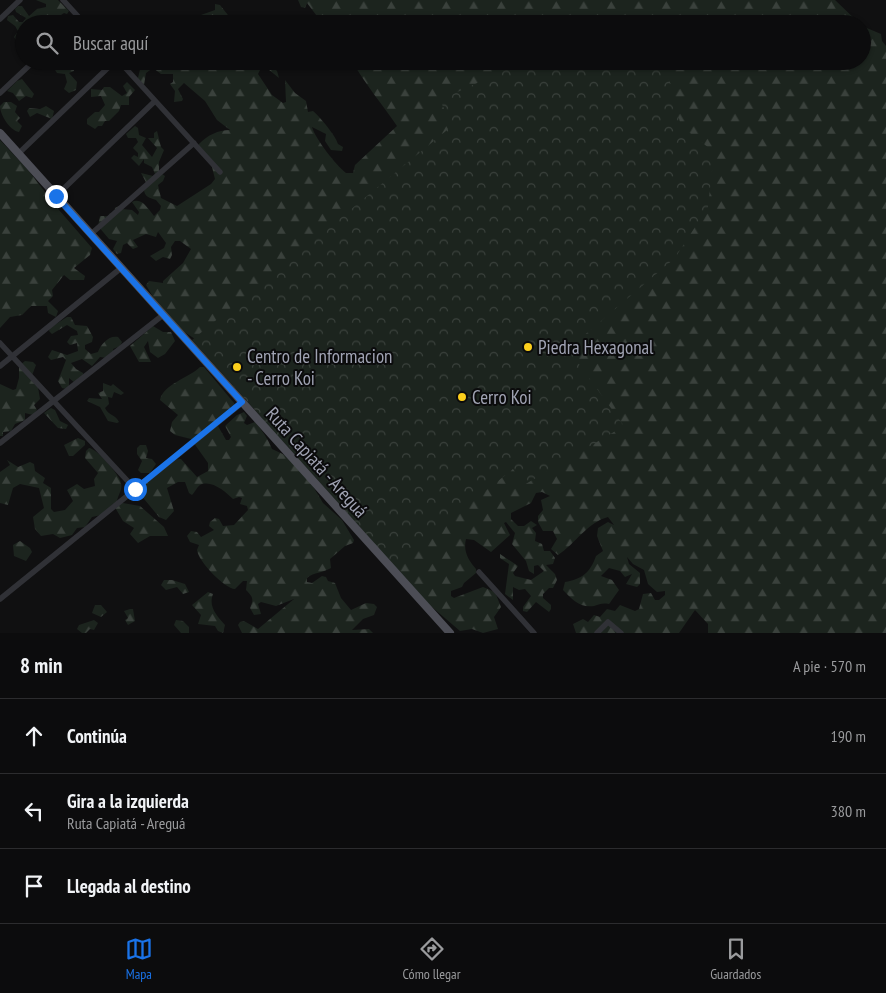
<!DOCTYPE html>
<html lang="es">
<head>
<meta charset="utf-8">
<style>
  :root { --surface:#0c0c0d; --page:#1a1a1b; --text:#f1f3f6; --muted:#9a9b9d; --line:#2c2c2e; --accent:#1a73e8 }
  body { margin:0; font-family:"PT Sans Narrow",sans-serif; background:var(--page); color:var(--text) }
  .stop { position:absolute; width:15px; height:15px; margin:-11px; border:4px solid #1a73e8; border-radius:50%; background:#fff }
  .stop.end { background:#1a73e8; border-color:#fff; box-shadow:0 1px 5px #0008 }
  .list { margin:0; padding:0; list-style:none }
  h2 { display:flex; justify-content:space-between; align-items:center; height:65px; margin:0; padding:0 20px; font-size:21px }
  h2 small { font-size:16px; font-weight:400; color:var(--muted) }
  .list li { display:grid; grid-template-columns:32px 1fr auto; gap:15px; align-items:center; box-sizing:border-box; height:75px; padding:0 20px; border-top:1px solid var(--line) }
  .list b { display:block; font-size:19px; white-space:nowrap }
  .list p { margin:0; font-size:16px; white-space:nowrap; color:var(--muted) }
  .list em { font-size:16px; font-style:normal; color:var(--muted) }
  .icon { flex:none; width:28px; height:28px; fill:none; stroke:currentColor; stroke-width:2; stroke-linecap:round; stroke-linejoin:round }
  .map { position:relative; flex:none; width:886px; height:633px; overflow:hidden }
  .search { position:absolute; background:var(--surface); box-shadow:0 1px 4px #0004; left:15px; right:15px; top:15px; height:55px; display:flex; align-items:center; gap:12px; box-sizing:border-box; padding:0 18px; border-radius:28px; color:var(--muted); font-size:19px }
  .sheet { height:290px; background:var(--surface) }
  nav { display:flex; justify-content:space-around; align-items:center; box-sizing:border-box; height:70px; border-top:1px solid var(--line); background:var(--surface); font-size:14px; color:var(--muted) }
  nav a { display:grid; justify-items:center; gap:2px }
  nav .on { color:var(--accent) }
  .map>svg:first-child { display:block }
</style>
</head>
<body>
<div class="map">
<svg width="886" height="633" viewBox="0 0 886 633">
  <defs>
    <pattern id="forest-firs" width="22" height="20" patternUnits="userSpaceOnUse" patternTransform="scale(1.25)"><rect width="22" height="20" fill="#1c241e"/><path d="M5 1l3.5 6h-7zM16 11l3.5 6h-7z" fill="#3a413c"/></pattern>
    <pattern id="park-crowns" width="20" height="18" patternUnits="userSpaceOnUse" patternTransform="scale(1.25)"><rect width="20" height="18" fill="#1c241e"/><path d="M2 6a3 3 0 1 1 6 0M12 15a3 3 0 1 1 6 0" fill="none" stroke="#3a413c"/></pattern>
  </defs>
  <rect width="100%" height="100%" fill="#101011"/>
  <path fill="url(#forest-firs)" d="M 36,0 L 58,0 L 69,11 L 67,14 L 64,13 L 61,15 L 62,21 L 67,24 L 24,24 L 24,38 L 21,36 L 16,40 L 14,37 L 18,31 L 15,26 L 7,20 L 8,16 L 13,15 L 19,22 L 23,22 L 26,18 L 16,12 L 15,9 L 18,6 L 22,6 L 29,16 L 37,9 L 46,7 L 46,4 Z
    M 298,0 L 835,0 L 860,24 L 323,24 L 307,3 L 305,8 L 301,7 Z
    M 215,4 L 220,5 L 235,24 L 182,24 L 185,17 L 199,20 L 201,15 L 215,10 Z
    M 126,15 L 142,24 L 121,24 L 119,20 L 121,16 Z
    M 862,26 L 881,34 L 882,41 L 886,46 L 886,633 L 708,633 L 708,624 L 695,610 L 679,633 L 576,633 L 573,624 L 583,619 L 588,622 L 594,615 L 600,617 L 607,609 L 615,611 L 620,605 L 635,611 L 639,609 L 643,594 L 651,593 L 655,600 L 659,600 L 665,595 L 665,591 L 657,592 L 648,584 L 644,570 L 633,564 L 627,557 L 629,564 L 640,573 L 640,584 L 637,587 L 626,584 L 632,574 L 625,577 L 620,571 L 609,568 L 601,576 L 612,580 L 619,590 L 609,604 C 602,603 600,604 594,606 C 579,608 572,599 563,590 L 565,582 C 582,579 590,573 596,556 L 603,551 L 597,536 L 598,528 L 608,522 L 614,525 L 608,517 C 588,522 575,544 558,555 L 551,549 L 557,539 L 553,531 L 543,531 L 538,522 L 538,516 L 543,510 L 541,500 L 550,496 L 542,492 L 536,493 L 531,503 L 511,513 L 511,519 L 518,526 L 524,526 L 531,521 L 537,525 L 532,528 L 536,533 L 535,541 L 542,544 L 544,551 L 550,551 L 555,558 L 553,564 L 546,565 L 555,574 L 557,580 L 553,588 L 549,588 L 543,594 L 543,598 L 551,605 L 551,609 L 549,612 L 536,602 L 527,612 L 523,611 L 523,607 L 531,596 L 525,589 L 519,590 L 513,587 L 513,600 L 505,594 L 509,564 L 500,558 L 500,554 L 518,566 L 513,573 L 515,576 L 531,580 L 544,571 L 538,565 L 534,566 L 534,574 L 529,571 L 526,561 L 512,544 L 515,533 L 506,522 L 504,523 L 510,535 L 491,552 L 474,540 L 466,539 C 463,551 468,560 476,569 L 476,573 L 464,583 L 462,587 L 451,591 L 451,596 L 454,598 L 483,587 L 495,592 L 501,607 L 494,617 L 498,629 L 483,633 L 472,629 L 460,631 L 432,607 L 425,603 L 414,593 L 406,578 L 391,571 L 367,532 L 317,474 L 298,460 L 288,443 L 278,439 L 263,420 L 257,407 L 203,344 L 181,330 L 156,302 L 146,285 L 149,281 L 163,283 L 163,281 L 183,263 L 191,249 L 180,241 L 175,241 L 171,247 L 172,255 L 170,259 L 163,257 L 156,261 L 150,256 L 164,248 L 166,243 L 158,232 L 156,237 L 146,234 L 133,240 L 138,247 L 133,249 L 127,243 L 123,245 L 121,253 L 117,254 L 113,249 L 117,241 L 109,239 L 98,226 L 100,216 L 108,216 L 110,213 L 114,214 L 115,208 L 119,206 L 122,209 L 132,210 L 138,215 L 139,212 L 132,202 C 142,197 148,209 154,216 L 160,210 L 161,206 L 156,200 C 150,198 144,197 144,189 L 148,186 L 141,173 L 153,176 L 155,174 L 152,167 L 144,163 L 144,159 L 139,166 L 131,158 L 134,155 L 138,157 L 138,153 L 133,148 L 138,142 L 136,138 L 128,138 L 126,134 L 135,126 L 138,128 L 139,135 L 146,138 L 142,145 L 152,157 L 157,148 L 148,138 L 154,138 L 154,133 L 157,131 L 161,147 L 164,150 L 159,162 L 159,172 L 165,176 L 163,181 L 158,185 L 161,198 L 177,206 L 211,184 L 215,179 L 210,159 L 199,148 L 199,144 C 208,135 218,130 230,130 L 217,120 L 205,101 L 184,83 L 178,89 L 183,99 L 182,101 L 174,102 L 175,91 L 170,84 L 173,82 L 173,74 L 161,74 L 153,68 L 146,73 L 144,85 L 137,82 L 142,61 L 250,61 L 260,70 L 258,74 L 272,95 L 283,103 L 286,102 L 285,80 L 295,93 L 306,101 L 308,112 L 313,111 C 320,117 336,136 338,144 L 343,147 L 342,151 L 331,150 L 325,141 L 326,134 L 312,127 C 316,140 336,165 346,173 L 353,173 L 355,165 L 397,126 C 382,104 365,84 352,61 L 862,61 Z
    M 42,61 L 94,61 L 86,67 L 78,62 L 73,65 L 74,71 L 69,73 L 77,82 L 76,90 L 69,93 L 64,89 L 67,82 L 65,74 L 57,73 L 52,65 L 46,65 Z
    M 258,61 L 267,61 L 277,71 L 279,78 Z
    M 22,79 L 34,94 L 32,98 L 26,96 L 19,101 L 13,93 L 7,91 L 17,81 Z
    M 127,82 L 135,90 L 129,97 L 129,105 L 121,105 L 119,111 L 109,121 L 105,121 L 102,126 L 98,126 L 95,129 L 87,124 L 87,119 L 95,112 L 99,112 L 105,105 L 101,96 L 91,97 L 91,89 L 102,90 L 104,87 L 110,87 L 122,96 L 127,93 L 123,86 Z
    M 4,102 L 11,102 L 17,106 L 15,112 L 20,118 L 17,121 L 22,126 L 19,132 C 9,130 0,114 0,106 Z
    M 46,106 L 54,111 L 52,119 L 37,113 L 30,117 L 27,111 L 29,108 L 40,109 Z
    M 0,140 L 28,170 L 59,210 L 92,248 L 90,255 L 74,268 L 85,276 L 84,280 L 70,280 L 64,275 L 52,290 L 53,296 L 48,301 L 58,311 L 56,317 L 48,313 L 47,306 L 31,306 L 22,315 L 10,317 L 0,328 Z
    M 67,317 L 71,317 L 75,325 L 87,326 L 93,337 L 92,342 L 85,345 L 85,349 L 91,354 L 98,352 C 101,344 109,335 118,337 L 122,342 L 120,346 L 113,349 L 114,353 L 107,358 L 100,357 L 92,366 L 82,359 L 71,363 L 76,369 L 83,373 L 84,377 L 75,383 L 69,378 L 69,386 L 66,389 L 62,388 L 58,381 L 66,360 L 63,357 L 51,360 L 48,357 L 52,350 L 67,355 L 78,351 L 77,343 L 70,345 L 67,342 L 71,336 L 78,335 L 77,331 L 67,325 L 52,334 L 49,331 L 50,328 Z
    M 153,326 L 163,332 L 171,332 L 175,341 L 165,354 L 158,358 L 150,352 L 148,341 L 144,347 L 151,362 L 139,362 L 130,346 Z
    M 25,361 L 33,362 L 36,365 L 31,378 L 38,387 L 40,399 L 34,405 L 37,410 L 33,415 L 25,413 L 25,420 L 15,424 L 11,431 L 3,432 L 3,436 L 0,436 L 0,384 L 13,390 L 16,389 L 19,378 L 19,366 Z
    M 200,367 L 204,367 L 234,403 L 235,406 L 207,428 L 218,426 L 226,440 L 229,440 L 231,437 L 225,426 L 237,415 L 244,412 L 247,416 L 244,423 L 247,425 L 255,422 C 262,430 268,439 272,449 L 287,456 L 308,478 L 323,503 L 342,520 L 354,540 L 353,543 L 345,546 L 330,559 L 331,568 C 323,573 314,572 307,578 L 307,582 L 312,583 L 322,576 L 326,577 L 328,581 L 335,583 L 341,598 L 351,610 L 366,603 L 374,604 L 377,607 L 374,615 L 363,619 L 352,630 L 369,629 L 373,633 L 242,633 L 238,625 L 240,622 L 244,621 L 258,629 L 294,599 L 276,606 L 261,602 L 258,604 L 261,614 L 254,615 L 250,608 C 254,599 253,597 246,590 L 247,581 L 243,581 L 235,589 C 225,589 198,561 197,550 L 199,545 L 190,542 L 187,536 L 191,531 L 197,532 L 201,537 L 214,530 L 209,526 L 210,522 L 215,518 L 219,519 L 223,526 L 234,525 L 248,510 L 247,506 L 240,504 L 242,498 L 239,497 L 233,499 C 226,492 211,479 200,485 C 197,487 195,492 192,495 L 189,493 L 185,482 L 178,482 L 167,488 L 174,511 L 166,520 L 159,517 L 140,494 L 139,489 C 148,481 170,458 181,459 L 197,477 L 208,471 L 208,463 L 191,439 L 175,435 L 170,431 L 172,422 L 178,415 L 160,400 C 163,384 189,378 200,367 Z
    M 103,383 L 111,386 L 113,384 L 124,393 L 121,395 L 114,392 L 112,398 L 108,397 L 109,404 L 105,408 C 108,415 116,415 119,422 L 117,423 L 108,421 L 100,407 L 87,401 L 89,398 L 102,399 L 98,393 L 103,391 Z
    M 51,408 L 55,410 L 60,421 L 68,425 L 66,429 L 58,428 L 44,413 Z
    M 78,438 L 85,441 L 85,445 L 73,456 L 69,456 L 64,445 Z
    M 140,445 L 146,445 L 148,451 L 146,458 L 152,459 L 156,464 L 150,473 L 141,473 L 138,470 L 142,461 L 137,454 L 137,448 Z
    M 89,448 C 96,448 120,475 121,483 C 123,490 117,496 117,502 L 140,506 L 164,527 L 168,536 L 150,536 L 138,543 L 130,534 L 134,528 L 123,521 L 113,504 L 101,515 L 92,517 L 85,527 L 77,528 L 72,535 L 60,538 L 53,534 L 41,536 L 35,529 L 33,517 L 44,508 L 39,488 L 20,484 L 13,488 L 8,505 L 0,503 L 0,472 L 10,465 L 7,460 L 18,467 L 30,462 L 34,464 L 35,471 L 45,478 L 43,483 L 51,488 L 51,509 L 54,512 L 65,510 L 73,501 L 67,490 L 77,484 L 84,489 L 95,486 L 94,479 L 98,473 L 85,458 L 86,451 Z
    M 20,541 L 30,548 L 32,552 L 26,561 L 14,556 L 13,545 Z
    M 164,580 L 172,580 L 185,584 L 189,592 L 183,594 L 177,587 L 166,590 L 161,585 Z
    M 208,592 L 213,594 C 208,607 217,616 225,625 L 223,633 L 218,631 L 215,626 L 198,624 L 201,615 L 192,605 Z
    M 95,605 L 101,605 L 107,612 L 101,617 L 92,613 Z
    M 130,609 L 133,609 L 135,621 L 128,625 L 125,620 L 128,618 L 124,611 Z
    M 94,620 L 98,623 L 94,630 L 90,629 L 86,633 L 82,633 L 77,629 L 79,625 Z
    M 176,620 L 183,621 L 189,627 L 189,633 L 181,633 L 174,625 Z"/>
  <path fill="url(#park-crowns)" d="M 525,61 L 664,61 L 681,126 L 714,152 L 708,207 L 675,258 L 568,349 L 624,426 L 524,485 L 513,469 L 393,564 L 192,340 L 452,126 L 440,100 Z"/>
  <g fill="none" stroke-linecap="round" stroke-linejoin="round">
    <path stroke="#303136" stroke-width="5.5" d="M 63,0 L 85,24
      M 0,19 L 20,0
      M 74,24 L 80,18
      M 119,61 L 220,172
      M 0,93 L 34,61
      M 18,154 L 115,61
      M 56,196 L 155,101
      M 91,234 L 194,143
      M 0,343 L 135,489
      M 0,366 L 121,268
      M 0,443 L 163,315
      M 479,572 L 534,633
      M 0,599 L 243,402
      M 597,633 L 608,622 L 621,633"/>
    <path stroke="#4c4d55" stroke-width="8" d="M 0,133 L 450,633"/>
  </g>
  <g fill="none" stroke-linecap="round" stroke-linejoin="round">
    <path stroke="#1a73e8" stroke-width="6" d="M 56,196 L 242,402 L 135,489"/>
  </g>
  <g fill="#fccf1c" stroke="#0b0b0c" stroke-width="2">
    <circle cx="528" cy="347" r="5"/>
    <circle cx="237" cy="367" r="5"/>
    <circle cx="462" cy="397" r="5"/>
  </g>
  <g text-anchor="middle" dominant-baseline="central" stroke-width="4" stroke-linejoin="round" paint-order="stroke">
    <g font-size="19" fill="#a0a3b3" stroke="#0b0b0c" text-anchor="start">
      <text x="538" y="347">Piedra Hexagonal</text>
      <text x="247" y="356">Centro de Informacion<tspan x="247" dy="22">- Cerro Koi</tspan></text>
      <text x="472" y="397">Cerro Koi</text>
    </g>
    <g font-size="19" fill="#a0a3b3" stroke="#0b0b0c">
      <text transform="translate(317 462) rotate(48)">Ruta Capiatá - Areguá</text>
    </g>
  </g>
</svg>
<div class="stop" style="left:135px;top:489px"></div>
<div class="stop end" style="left:56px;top:196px"></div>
<div class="search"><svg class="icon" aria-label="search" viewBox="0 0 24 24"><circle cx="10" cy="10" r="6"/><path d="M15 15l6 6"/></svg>Buscar aquí</div>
</div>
<section class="sheet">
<h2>8 min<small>A pie · 570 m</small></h2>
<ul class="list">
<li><svg class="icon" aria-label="ahead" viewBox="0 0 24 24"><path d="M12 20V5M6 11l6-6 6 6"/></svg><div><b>Continúa</b></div><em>190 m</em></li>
<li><svg class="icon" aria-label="left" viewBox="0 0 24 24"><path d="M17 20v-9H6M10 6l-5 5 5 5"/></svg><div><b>Gira a la izquierda</b><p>Ruta Capiatá - Areguá</p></div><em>380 m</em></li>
<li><svg class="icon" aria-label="arrive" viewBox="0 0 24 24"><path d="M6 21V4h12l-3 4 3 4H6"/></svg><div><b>Llegada al destino</b></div></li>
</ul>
</section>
<nav>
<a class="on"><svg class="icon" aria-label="map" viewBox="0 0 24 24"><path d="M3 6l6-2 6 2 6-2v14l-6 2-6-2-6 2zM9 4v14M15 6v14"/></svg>Mapa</a>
<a><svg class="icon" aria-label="directions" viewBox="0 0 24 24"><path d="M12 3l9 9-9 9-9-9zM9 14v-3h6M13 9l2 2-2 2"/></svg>Cómo llegar</a>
<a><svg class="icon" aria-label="saved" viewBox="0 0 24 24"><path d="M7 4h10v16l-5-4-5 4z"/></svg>Guardados</a>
</nav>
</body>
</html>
